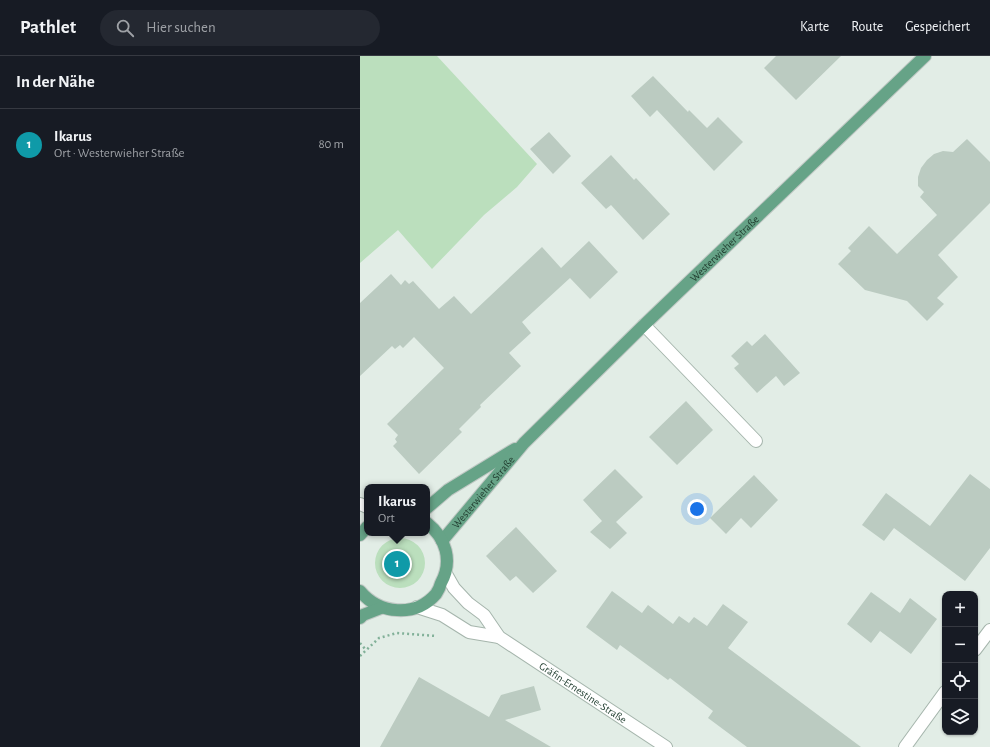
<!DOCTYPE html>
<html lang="de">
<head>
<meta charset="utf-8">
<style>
  :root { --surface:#171b24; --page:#242831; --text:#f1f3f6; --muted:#9ea1a6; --line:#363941; --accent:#b45309 }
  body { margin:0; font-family:"Alegreya Sans",sans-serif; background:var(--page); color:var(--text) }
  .controls { position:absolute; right:12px; bottom:12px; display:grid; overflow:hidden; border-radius:8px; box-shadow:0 1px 3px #0004 }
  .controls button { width:36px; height:36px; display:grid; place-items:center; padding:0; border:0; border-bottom:1px solid var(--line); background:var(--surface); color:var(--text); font:20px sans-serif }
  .you { position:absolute; left:337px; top:453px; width:14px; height:14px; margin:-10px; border:3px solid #fff; border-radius:50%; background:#1a73e8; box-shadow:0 0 0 6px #1a73e833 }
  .badge { display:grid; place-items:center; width:26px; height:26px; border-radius:50%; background:var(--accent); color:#fff; font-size:13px; font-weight:700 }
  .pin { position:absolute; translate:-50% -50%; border:2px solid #fff; box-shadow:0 1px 4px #0006 }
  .popup { position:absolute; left:4px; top:428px; width:66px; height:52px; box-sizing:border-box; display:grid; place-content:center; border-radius:8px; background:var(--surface); filter:drop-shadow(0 1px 3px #0005); font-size:13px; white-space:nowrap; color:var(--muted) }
  .popup b { font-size:15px; color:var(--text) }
  .popup::after { content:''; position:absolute; left:50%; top:100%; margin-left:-8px; border:8px solid transparent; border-top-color:var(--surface) }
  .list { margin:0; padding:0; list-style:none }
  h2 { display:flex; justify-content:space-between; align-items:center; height:52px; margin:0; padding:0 16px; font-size:17px }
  h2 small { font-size:13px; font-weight:400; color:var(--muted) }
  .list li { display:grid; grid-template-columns:26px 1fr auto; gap:12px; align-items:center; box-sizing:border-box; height:72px; padding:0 16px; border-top:1px solid var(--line) }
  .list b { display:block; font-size:15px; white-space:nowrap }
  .list p { margin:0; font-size:13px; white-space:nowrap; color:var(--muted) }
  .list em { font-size:13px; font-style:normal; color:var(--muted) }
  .icon { flex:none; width:22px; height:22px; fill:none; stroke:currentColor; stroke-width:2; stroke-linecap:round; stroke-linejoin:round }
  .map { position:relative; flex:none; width:630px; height:691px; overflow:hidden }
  header { display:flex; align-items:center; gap:24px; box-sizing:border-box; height:56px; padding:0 20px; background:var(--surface); border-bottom:1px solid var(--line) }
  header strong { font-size:19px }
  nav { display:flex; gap:22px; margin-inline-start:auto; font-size:14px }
  .search { width:280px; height:36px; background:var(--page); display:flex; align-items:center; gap:10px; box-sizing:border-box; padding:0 14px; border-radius:22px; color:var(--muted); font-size:15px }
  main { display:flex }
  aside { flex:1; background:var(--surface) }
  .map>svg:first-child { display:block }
</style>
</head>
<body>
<header>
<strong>Pathlet</strong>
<div class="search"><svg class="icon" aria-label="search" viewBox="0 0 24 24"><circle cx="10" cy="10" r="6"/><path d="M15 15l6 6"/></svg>Hier suchen</div>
<nav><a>Karte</a><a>Route</a><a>Gespeichert</a></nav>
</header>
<main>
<aside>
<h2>In der Nähe<small></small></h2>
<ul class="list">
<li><span class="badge" style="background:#0f9aa8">1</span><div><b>Ikarus</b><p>Ort · Westerwieher Straße</p></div><em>80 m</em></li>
</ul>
</aside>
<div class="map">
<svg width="630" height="691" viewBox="0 0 630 691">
  <rect width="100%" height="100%" fill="#e2ede6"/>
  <path fill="#bbdfbd" d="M 0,0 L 77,0 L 177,108 L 157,131 L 124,159 L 72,213 L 38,174 L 0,207 Z
    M15 507a25 25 0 1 1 50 0a25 25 0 1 1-50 0Z"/>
  <path fill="#bbcbc1" d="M 416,0 L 481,0 L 436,44 L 404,12 Z
    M 293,20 L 328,56 L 329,54 L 347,72 L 358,61 L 383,86 L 354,115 L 297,54 L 290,61 L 271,40 Z
    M 189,76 L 211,100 L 193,118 L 170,93 Z
    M 607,83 L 630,106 L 630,147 L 578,199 L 598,221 L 577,242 L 584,248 L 567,265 L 547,245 L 505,234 L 478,208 L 491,195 L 488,192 L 509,170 L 537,198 L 577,159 L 560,141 L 564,136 L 558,130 L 558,121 L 561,112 L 567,104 L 574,98 L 583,95 L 593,96 Z
    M 251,99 L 274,124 L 276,122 L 310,158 L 283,184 L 251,149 L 246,153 L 221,127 Z
    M 229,185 L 258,216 L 230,243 L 210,222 L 162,266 L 171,277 L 149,297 L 161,310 L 120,349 L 121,351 L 99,373 L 102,376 L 59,418 L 33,390 L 37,386 L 35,383 L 38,379 L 27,368 L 84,312 L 54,281 L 43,292 L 40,289 L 35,293 L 32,290 L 0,320 L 0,247 L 31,218 L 41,229 L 45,224 L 49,228 L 53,225 L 79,253 L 94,240 L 111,258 L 182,191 L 201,212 Z
    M 405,278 L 440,317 L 424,330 L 416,320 L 397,337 L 374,312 L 379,308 L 371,300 L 387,285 L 392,290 Z
    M 326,345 L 353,374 L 317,409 L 289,381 Z
    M 255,413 L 283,441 L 256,466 L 267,477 L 250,493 L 230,476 L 242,465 L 223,444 Z
    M 610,418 L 630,433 L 630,492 L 605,525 L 534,472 L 524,485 L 502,469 L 526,437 L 570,470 Z
    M 394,419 L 418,444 L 391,472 L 381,462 L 366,478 L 350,462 Z
    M 156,471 L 197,515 L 173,537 L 156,520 L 150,525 L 126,500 Z
    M 252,535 L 282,557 L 288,549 L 313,568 L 319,560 L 329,567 L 334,561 L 347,570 L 363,548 L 388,566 L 368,592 L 501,691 L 387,691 L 348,662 L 353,655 L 310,622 L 308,624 L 260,589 L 257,594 L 226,571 Z
    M 511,536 L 540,557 L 550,542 L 577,563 L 551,598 L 520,575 L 511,587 L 487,568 Z
    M 59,621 L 129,661 L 141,639 L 174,630 L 181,654 L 145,664 L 191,691 L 20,691 Z"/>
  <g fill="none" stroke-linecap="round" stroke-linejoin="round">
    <defs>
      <g id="minor">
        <path d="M 284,269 L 396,385"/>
        <path d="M 0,448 L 7,451"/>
        <path id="s1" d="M 86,518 L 94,532 L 108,547 L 124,559 L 139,581 L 306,691"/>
        <path d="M 57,551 L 82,559 L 109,576 L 139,581"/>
        <path d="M 615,594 L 630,574"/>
        <path d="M 545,691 L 585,636"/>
      </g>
      <g id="major">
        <path d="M 67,452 L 88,434 L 155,393"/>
        <path d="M 0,479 L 7,471"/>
        <path id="s2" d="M 82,485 L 164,387 L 284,269 L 565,0"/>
        <path d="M 0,535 C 19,558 55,562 76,538 C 78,535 80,531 81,527 C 93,505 86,482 67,467"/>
        <path d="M 0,562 L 3,559 L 21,552"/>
      </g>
    </defs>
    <use href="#minor" stroke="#a5b5ac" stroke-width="14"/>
    <use href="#major" stroke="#c1c9c5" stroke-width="14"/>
    <path stroke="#82b199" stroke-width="2.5" stroke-dasharray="2 3" stroke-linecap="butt" d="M 0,587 L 6,594
      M 0,600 L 19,582 L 37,577 L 76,580"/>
    <use href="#minor" stroke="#fff" stroke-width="12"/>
    <use href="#major" stroke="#66a387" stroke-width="12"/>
  </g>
  <g text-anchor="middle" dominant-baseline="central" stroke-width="4" stroke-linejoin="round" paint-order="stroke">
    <g font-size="11" fill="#223f31" stroke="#f3f9f5">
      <text stroke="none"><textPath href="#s2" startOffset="407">Westerwieher Straße</textPath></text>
      <text stroke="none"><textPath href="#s2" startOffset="64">Westerwieher Straße</textPath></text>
      <text stroke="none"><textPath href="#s1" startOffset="184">Gräfin-Ernestine-Straße</textPath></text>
    </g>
  </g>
</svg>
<div class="controls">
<button>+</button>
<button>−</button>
<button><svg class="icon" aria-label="locate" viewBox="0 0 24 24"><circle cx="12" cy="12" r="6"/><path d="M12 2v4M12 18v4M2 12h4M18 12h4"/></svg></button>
<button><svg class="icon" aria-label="layers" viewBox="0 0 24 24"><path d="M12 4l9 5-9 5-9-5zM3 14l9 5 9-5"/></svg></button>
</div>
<div class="you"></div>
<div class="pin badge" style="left:37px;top:508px;background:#0f9aa8">1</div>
<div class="popup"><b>Ikarus</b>Ort</div>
</div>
</main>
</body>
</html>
